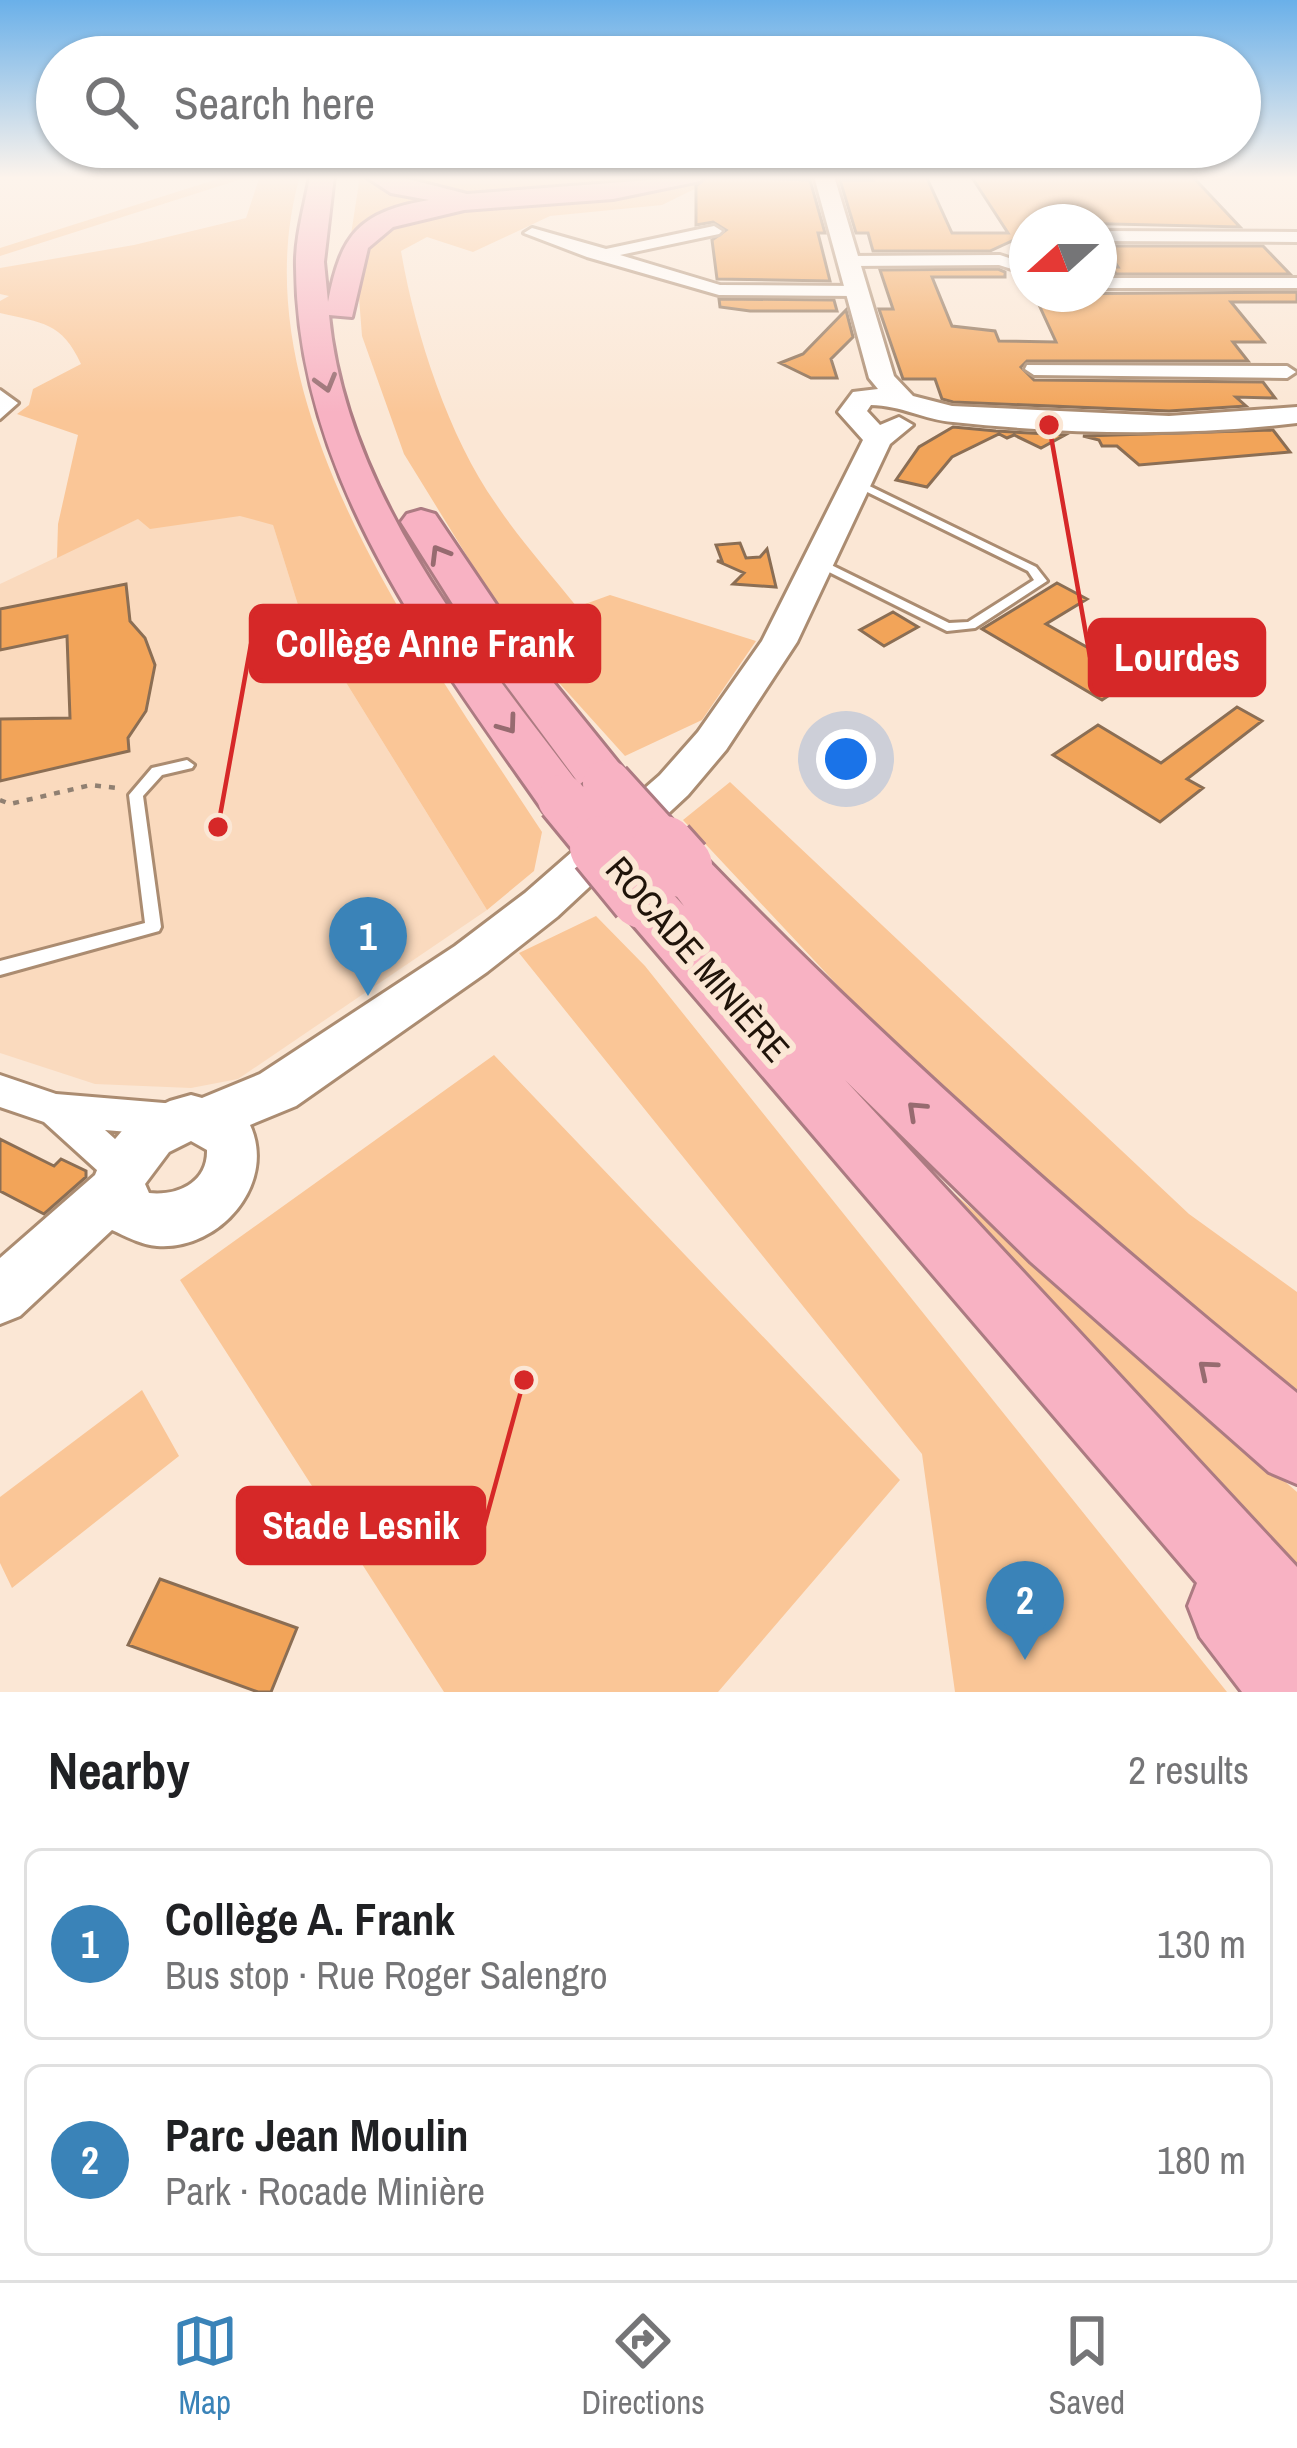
<!DOCTYPE html>
<html lang="en">
<head>
<meta charset="utf-8">
<style>
  :root { --surface:#fff; --page:#f6f6f6; --text:#202124; --muted:#757577; --line:#e0e0e0; --accent:#3a83b8 }
  body { margin:0; font-family:"Archivo Narrow",sans-serif; background:var(--page); color:var(--text) }
  .compass { position:absolute; left:1009px; top:204px; width:108px; height:108px; border-radius:50%; background:var(--surface); box-shadow:0 3px 9px #0004; rotate:249deg }
  .you { position:absolute; left:846px; top:759px; width:42px; height:42px; margin:-30px; border:9px solid #fff; border-radius:50%; background:#1a73e8; box-shadow:0 0 0 18px #1a73e833 }
  .badge { display:grid; place-items:center; width:78px; height:78px; border-radius:50%; background:var(--accent); color:#fff; font-size:39px; font-weight:700 }
  .pin { position:absolute; translate:-50% -99px; filter:drop-shadow(0 3px 6px #0008) }
  .pin::after { content:''; position:absolute; top:63px; width:42px; height:36px; background:inherit; clip-path:polygon(0 0,100% 0,50% 100%) }
  .list { margin:0; padding:0; list-style:none }
  h2 { display:flex; justify-content:space-between; align-items:center; height:156px; margin:0; padding:0 48px; font-size:51px }
  h2 small { font-size:39px; font-weight:400; color:var(--muted) }
  .list li { display:grid; grid-template-columns:78px 1fr auto; gap:36px; align-items:center; box-sizing:border-box; height:192px; margin:0 24px 24px; padding:0 24px; border:3px solid var(--line); border-radius:18px }
  .list b { display:block; font-size:45px; white-space:nowrap }
  .list p { margin:0; font-size:39px; white-space:nowrap; color:var(--muted) }
  .list em { font-size:39px; font-style:normal; color:var(--muted) }
  .icon { flex:none; width:66px; height:66px; fill:none; stroke:currentColor; stroke-width:2; stroke-linecap:round; stroke-linejoin:round }
  .map { position:relative; flex:none; width:1297px; height:1692px; overflow:hidden }
  .search { position:absolute; background:var(--surface); box-shadow:0 3px 9px #0004; left:36px; right:36px; top:36px; height:132px; display:flex; align-items:center; gap:30px; box-sizing:border-box; padding:0 42px; border-radius:66px; color:var(--muted); font-size:45px }
  .sheet { height:588px; background:var(--surface) }
  nav { display:flex; justify-content:space-around; align-items:center; box-sizing:border-box; height:168px; border-top:3px solid var(--line); background:var(--surface); font-size:33px; color:var(--muted) }
  nav a { display:grid; justify-items:center; gap:6px }
  nav .on { color:var(--accent) }
  .map>svg:first-child { display:block }
</style>
</head>
<body>
<div class="map">
<svg width="1297" height="1692" viewBox="0 0 1297 1692">
  <rect width="100%" height="100%" fill="#fbe7d5"/>
  <path fill="#fadabe" d="M 254,464 L 298,605 L 487,910 L 238,1079 L 191,1088 L 95,1084 L 0,1053 L 0,584 Z"/>
  <path fill="#fac697" d="M 227,176 L 251,176 L 0,256 L 0,248 Z
    M 260,176 L 300,176 C 235,402 425,652 542,832 L 534,871 L 487,910 L 298,605 L 273,525 L 240,516 L 150,529 L 138,519 L 57,558 L 58,524 L 78,435 L 17,414 L 29,405 L 33,389 L 81,364 C 62,322 42,323 0,313 L 0,301 L 9,296 L 0,294 L 0,268 L 134,245 L 246,218 Z
    M 360,176 L 372,176 L 379,182 L 461,199 L 350,241 Z
    M 386,176 L 630,176 L 642,185 L 464,196 Z
    M 704,176 L 721,176 L 662,205 L 550,216 L 473,252 L 427,237 L 401,251 C 415,333 448,436 496,504 C 520,540 550,573 577,607 L 610,595 L 756,641 L 702,720 L 625,756 L 515,634 L 404,454 L 362,336 L 356,259 L 398,219 L 501,203 L 637,195 Z
    M 730,782 L 1189,1214 L 1297,1292 L 1297,1391 L 1140,1268 L 899,1051 L 683,820 Z
    M 596,916 L 645,966 L 1227,1692 L 955,1692 L 922,1454 L 519,953 Z
    M 494,1055 L 900,1480 L 718,1692 L 444,1692 L 180,1280 Z
    M 926,1169 L 1297,1492 L 1297,1587 Z
    M 142,1390 L 179,1456 L 12,1588 L 0,1563 L 0,1497 Z"/>
  <path fill="#f2a459" stroke="#8b6e54" stroke-width="3" d="M 707,176 L 810,180 L 825,233 L 818,233 L 830,281 L 717,279 L 712,240 L 726,230 L 713,222 L 696,225 L 696,186 Z
    M 872,176 L 926,176 L 952,233 L 1008,233 L 971,176 L 1192,176 L 1240,227 L 1027,222 L 1027,234 L 990,251 L 873,251 L 868,233 L 856,233 L 840,180 L 873,180 Z
    M 1104,246 L 1263,246 L 1290,274 L 1116,274 L 1112,267 L 1118,267 Z
    M 998,269 L 1005,272 L 1005,277 L 932,277 L 952,326 L 995,331 L 999,341 L 1056,342 L 1034,294 L 1297,292 L 1297,302 L 1231,302 L 1264,342 L 1233,342 L 1248,361 L 1027,361 L 1021,367 L 1034,380 L 1263,382 L 1275,398 L 1236,397 L 1246,406 L 1169,411 L 953,402 L 942,399 L 935,379 L 903,379 L 879,309 L 893,309 L 880,270 Z
    M 719,299 L 834,300 L 837,311 L 750,311 L 720,307 Z
    M 846,310 L 853,337 L 831,359 L 837,378 L 811,378 L 780,363 L 803,354 Z
    M 953,427 L 996,431 L 1065,435 L 1041,448 L 1014,435 L 1007,438 L 999,434 L 952,457 L 927,487 L 896,480 L 919,447 Z
    M 1273,430 L 1290,452 L 1139,465 L 1117,446 L 1102,446 L 1099,440 L 1083,436 Z
    M 740,543 L 746,558 L 760,557 L 767,549 L 776,587 L 733,584 L 744,573 L 717,561 L 722,561 L 716,545 Z
    M 1057,583 L 1087,599 L 1046,624 L 1138,676 L 1102,700 L 982,629 Z
    M 126,584 L 130,621 L 145,638 L 155,665 L 146,711 L 128,738 L 129,751 L 0,781 L 0,719 L 70,718 L 67,636 L 0,650 L 0,609 Z
    M 893,612 L 918,627 L 884,646 L 860,630 Z
    M 1237,707 L 1262,721 L 1187,779 L 1203,788 L 1160,822 L 1053,755 L 1098,725 L 1161,763 Z
    M 0,1139 L 54,1166 L 61,1159 L 86,1171 L 86,1177 L 44,1214 L 0,1191 Z
    M 160,1579 L 297,1628 L 271,1692 L 258,1692 L 128,1645 Z"/>
  <g fill="none" stroke-linecap="round" stroke-linejoin="round">
    <defs>
      <path id="lane" d="M 857,480 L 1036,567 L 1047,581 L 975,628 L 947,631 L 813,564 L 813,560 L 821,560 L 949,623 L 968,622 L 1034,580 L 1028,571 L 853,485 L 852,483 Z
        M 187,760 L 194,765 L 192,768 L 162,775 L 143,796 L 161,927 L 159,931 L 0,975 L 0,961 L 145,923 L 129,795 L 152,768 Z"/>
      <path id="street" d="M 714,226 L 722,231 L 719,234 L 620,255 L 720,285 L 856,286 L 864,291 L 856,296 L 719,295 L 587,257 L 524,233 L 532,228 L 606,249 Z
        M 1099,231 L 1297,232 L 1297,242 L 1099,241 Z
        M 1000,255 L 1027,264 L 1027,274 L 999,265 L 848,266 L 840,261 L 848,256 Z
        M 1099,278 L 1297,278 L 1297,288 L 1099,288 Z
        M 1027,365 L 1287,366 L 1296,372 L 1287,378 L 1034,375 L 1025,369 Z
        M 0,390 L 18,403 L 0,419 Z
        M 0,1075 L 56,1094 L 176,1104 L 189,1108 L 194,1120 L 189,1132 L 176,1136 L 105,1130 L 135,1157 L 141,1169 L 135,1181 L 122,1186 L 109,1181 L 44,1122 L 0,1107 Z"/>
      <path id="secondary" d="M 814,176 L 834,176 L 894,376 L 913,396 L 952,406 L 1169,416 L 1297,407 L 1297,423 C 1183,437 1067,434 953,422 C 925,420 900,405 871,405 L 867,411 L 880,425 L 899,417 L 913,425 L 890,444 L 797,642 L 726,750 L 688,795 L 557,917 L 487,972 L 296,1106 L 250,1125 C 277,1183 220,1251 157,1246 C 142,1245 125,1236 112,1230 L 20,1316 L 0,1324 L 0,1258 L 95,1175 L 105,1151 L 132,1119 L 170,1101 L 191,1095 L 202,1098 L 260,1074 L 455,946 L 525,893 L 660,775 L 698,732 L 762,641 L 863,440 L 838,412 L 853,392 L 878,389 L 869,378 ZM 191,1141 L 207,1150 C 208,1183 177,1196 149,1193 L 145,1184 L 169,1152 Z"/>
      <path id="highway" d="M 310,176 L 334,176 L 324,262 L 328,302 C 341,235 358,212 429,200 L 391,193 L 365,176 L 396,176 L 467,194 L 703,176 L 700,181 L 613,199 L 464,210 L 393,227 L 368,248 L 352,317 L 329,315 C 346,494 475,648 580,786 L 588,799 L 580,812 L 562,817 L 544,812 C 429,648 297,476 296,267 C 295,237 305,205 310,176 Z
        M 421,510 L 435,514 L 524,646 L 625,771 L 633,784 L 625,797 L 607,802 L 589,797 L 492,666 L 401,522 L 407,514 Z
        M 681,846 L 700,852 C 887,1046 1088,1223 1297,1393 L 1297,1484 L 1269,1472 L 1031,1262 L 845,1080 L 1297,1567 L 1297,1692 L 1242,1692 L 1200,1637 L 1188,1606 L 1197,1583 L 622,912 L 614,897 L 622,882 C 653,872 664,884 684,906 L 654,866 L 662,852 Z"/>
    </defs>
    <use href="#lane" stroke="#ab8c71" stroke-width="6"/>
    <use href="#street" stroke="#ab8c71" stroke-width="6"/>
    <use href="#secondary" stroke="#ab8c71" stroke-width="6"/>
    <use href="#highway" stroke="#ac7b82" stroke-width="6"/>
    <path stroke="#908072" stroke-width="4.5" stroke-dasharray="6 8" stroke-linecap="butt" d="M 0,800 L 10,804 L 91,785 L 117,788"/>
    <use href="#lane" fill="#fff" fill-rule="evenodd"/>
    <use href="#street" fill="#fff" fill-rule="evenodd"/>
    <use href="#secondary" fill="#fff" fill-rule="evenodd"/>
    <use href="#highway" fill="#f8b2c3" fill-rule="evenodd"/>
    <defs>
      <path id="highway-bridge-far1" d="M 607,784 L 667,850
        M 562,799 L 604,850"/>
      <path id="highway-bridge" d="M 601,847 L 642,897
        M 664,847 L 681,866"/>
    </defs>
    <use href="#highway-bridge-far1" stroke="#ac7b82" stroke-width="54" stroke-linecap="butt"/>
    <use href="#highway-bridge" stroke="#ac7b82" stroke-width="68" stroke-linecap="butt"/>
    <use href="#highway-bridge-far1" stroke="#f8b2c3" stroke-width="48"/>
    <use href="#highway-bridge" stroke="#f8b2c3" stroke-width="62"/>
  </g>
  <defs><path id="oneway-chevron" d="M-2-3.5L2.5 0L-2 3.5" fill="none" stroke-width="1.6" stroke-linecap="round" stroke-linejoin="round" transform="scale(3)"/></defs>
  <g stroke="#976b70">
    <use href="#oneway-chevron" transform="translate(326 383) rotate(74)"/>
    <use href="#oneway-chevron" transform="translate(439 554) rotate(-121)"/>
    <use href="#oneway-chevron" transform="translate(508 725) rotate(54)"/>
    <use href="#oneway-chevron" transform="translate(916 1110) rotate(-137)"/>
    <use href="#oneway-chevron" transform="translate(1207 1369) rotate(-140)"/>
  </g>
  <linearGradient id="sky" x2="0" y2="1"><stop stop-color="#6ab0e9"/><stop offset="0.43" stop-color="#fdf4ec"/><stop offset="1" stop-color="#fdf4ec" stop-opacity="0"/></linearGradient>
  <rect width="1297" height="413" fill="url(#sky)"/>
  <g text-anchor="middle" dominant-baseline="central" stroke-width="12" stroke-linejoin="round" paint-order="stroke">
    <g font-size="36" fill="#20140a" stroke="#fbe7d5">
      <text transform="translate(698 959) rotate(49)">ROCADE MINIÈRE</text>
    </g>
  </g>
  <path fill="none" stroke="#d62828" stroke-width="4.5" d="M218 827L251 644M1049 425L1090 657M524 1380L484 1526"/>
  <g fill="#d62828" stroke="#fbe7d5" stroke-width="4.5">
    <circle cx="218" cy="827" r="12"/>
    <circle cx="1049" cy="425" r="12"/>
    <circle cx="524" cy="1380" r="12"/>
  </g>
  <g fill="#d62828" stroke="#d62828" stroke-width="4.5">
    <rect x="251" y="606" width="348" height="75" rx="12"/>
    <rect x="1090" y="620" width="174" height="75" rx="12"/>
    <rect x="238" y="1488" width="246" height="75" rx="12"/>
  </g>
  <g font-size="39" text-anchor="middle" font-weight="bold" fill="#fff">
    <text x="425" y="657">Collège Anne Frank</text>
    <text x="1177" y="671">Lourdes</text>
    <text x="361" y="1539">Stade Lesnik</text>
  </g>
</svg>
<svg class="compass" viewBox="-18 -18 36 36"><path d="M0-13l5 13h-10z" fill="#e53935"/><path d="M0 13l5-13h-10z" fill="#757577"/></svg>
<div class="you"></div>
<div class="pin badge" style="left:368px;top:996px">1</div>
<div class="pin badge" style="left:1025px;top:1660px">2</div>
<div class="search"><svg class="icon" aria-label="search" viewBox="0 0 24 24"><circle cx="10" cy="10" r="6"/><path d="M15 15l6 6"/></svg>Search here</div>
</div>
<section class="sheet">
<h2>Nearby<small>2 results</small></h2>
<ul class="list">
<li><span class="badge">1</span><div><b>Collège A. Frank</b><p>Bus stop · Rue Roger Salengro</p></div><em>130 m</em></li>
<li><span class="badge">2</span><div><b>Parc Jean Moulin</b><p>Park · Rocade Minière</p></div><em>180 m</em></li>
</ul>
</section>
<nav>
<a class="on"><svg class="icon" aria-label="map" viewBox="0 0 24 24"><path d="M3 6l6-2 6 2 6-2v14l-6 2-6-2-6 2zM9 4v14M15 6v14"/></svg>Map</a>
<a><svg class="icon" aria-label="directions" viewBox="0 0 24 24"><path d="M12 3l9 9-9 9-9-9zM9 14v-3h6M13 9l2 2-2 2"/></svg>Directions</a>
<a><svg class="icon" aria-label="saved" viewBox="0 0 24 24"><path d="M7 4h10v16l-5-4-5 4z"/></svg>Saved</a>
</nav>
</body>
</html>
